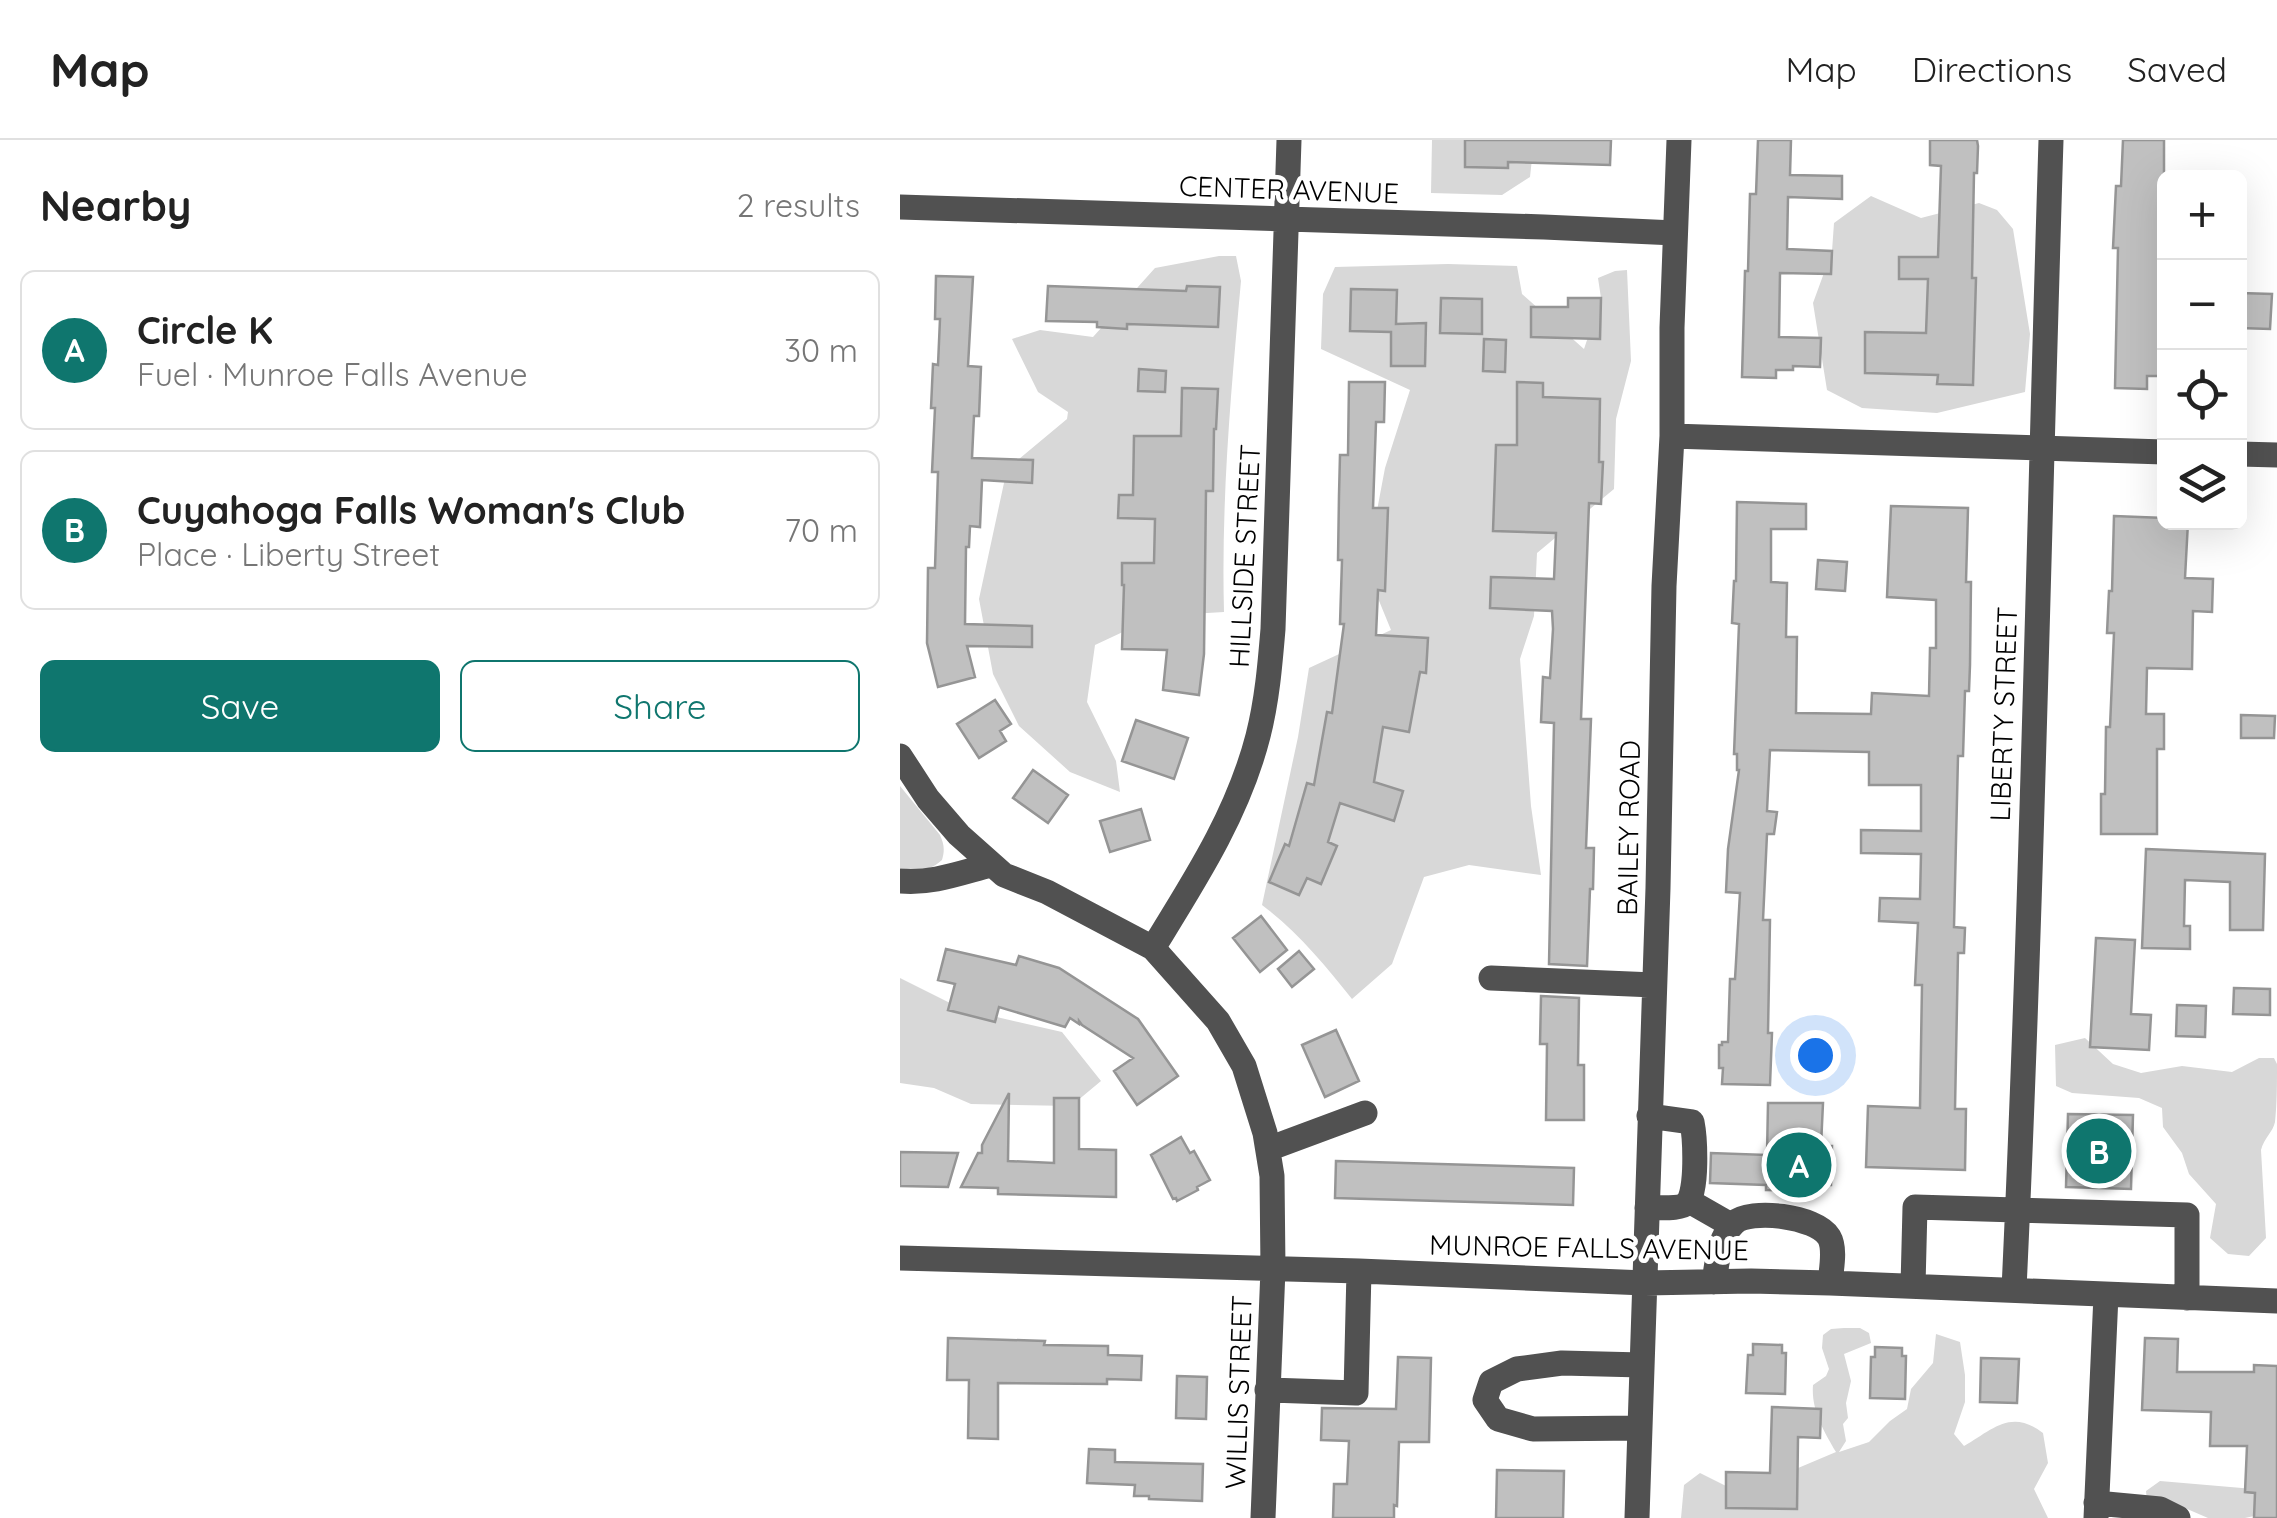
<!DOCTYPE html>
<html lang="en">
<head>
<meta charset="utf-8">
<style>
  :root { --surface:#fff; --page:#f2f2f2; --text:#222; --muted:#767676; --line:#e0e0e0; --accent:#0f766e }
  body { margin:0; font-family:Quicksand,sans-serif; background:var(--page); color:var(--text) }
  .controls { position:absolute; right:30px; top:30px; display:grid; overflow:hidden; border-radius:15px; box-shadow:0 10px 40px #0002 }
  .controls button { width:90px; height:90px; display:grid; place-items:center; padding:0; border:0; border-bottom:2px solid var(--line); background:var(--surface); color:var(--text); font:50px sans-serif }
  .you { position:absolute; left:915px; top:915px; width:35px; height:35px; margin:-25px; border:8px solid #fff; border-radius:50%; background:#1a73e8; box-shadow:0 0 0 15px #1a73e833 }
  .badge { display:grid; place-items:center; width:65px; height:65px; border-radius:50%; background:var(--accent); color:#fff; font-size:32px; font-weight:700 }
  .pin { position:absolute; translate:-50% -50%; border:5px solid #fff; box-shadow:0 2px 10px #0006 }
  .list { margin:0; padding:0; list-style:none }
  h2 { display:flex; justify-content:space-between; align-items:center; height:130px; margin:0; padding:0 40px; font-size:42px }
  h2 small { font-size:32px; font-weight:400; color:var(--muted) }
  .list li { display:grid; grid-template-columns:65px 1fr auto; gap:30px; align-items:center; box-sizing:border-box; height:160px; margin:0 20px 20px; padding:0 20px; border:2px solid var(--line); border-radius:15px }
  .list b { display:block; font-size:38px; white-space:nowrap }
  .list p { margin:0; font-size:32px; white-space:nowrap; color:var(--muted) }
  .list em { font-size:32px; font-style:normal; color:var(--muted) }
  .actions { display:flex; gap:20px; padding:30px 40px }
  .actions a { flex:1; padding:22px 0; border:2px solid var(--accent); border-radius:15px; text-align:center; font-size:35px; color:var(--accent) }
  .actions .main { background:var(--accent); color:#fff }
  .icon { flex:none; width:55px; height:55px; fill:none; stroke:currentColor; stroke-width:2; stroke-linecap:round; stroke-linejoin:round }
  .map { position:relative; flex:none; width:1377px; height:1378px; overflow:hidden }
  header { display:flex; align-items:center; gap:60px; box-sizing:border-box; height:140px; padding:0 50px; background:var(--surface); border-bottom:2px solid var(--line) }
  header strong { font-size:48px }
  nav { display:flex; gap:55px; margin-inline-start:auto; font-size:35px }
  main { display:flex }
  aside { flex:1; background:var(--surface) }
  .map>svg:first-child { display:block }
</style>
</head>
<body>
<header>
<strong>Map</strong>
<nav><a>Map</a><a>Directions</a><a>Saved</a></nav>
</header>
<main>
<aside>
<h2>Nearby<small>2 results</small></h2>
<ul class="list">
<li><span class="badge">A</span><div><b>Circle K</b><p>Fuel · Munroe Falls Avenue</p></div><em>30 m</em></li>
<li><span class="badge">B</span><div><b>Cuyahoga Falls Woman's Club</b><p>Place · Liberty Street</p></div><em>70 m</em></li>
</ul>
<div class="actions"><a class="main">Save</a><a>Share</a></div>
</aside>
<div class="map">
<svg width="1377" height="1378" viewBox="0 0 1377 1378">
  <rect width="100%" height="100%" fill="#fff"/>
  <path fill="#d8d8d8" d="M 532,0 L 634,0 L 630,37 L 602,55 L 531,53 Z
    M 971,56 L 1021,78 L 1079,63 L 1097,70 L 1113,89 L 1130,194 L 1125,252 L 1037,273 L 962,268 L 927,250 L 913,163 L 932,111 L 934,83 Z
    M 319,116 L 336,116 L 341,141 C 331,251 321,361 324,472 L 257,476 L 195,505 L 187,562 L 216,621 L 220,652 L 170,632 L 119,586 L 93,534 L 79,459 L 107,329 L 167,279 L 168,272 L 138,252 L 112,199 L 140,190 L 193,197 L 255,128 Z
    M 548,124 L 617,126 L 622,154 L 684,209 L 701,158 L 698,138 L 715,131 L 727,130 L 731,221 L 716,279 L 714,349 L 637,413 L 634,476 L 620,519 L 631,666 L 641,735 L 569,725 L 524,737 L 492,824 L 452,859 C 424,824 398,792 362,765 L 398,597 L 409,528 L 491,490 L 466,429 L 485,328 L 510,250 L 421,209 L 423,154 L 435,127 Z
    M 0,646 L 40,695 C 44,704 45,710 42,720 C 29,732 17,731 0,728 Z
    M 0,838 L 62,869 L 162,892 L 201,941 L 171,966 L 71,964 L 34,948 L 0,943 Z
    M 1185,898 L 1213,924 L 1241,933 L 1282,926 L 1332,932 L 1359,918 L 1374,918 L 1377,924 C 1377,943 1377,964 1375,982 C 1373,992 1364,998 1361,1010 L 1366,1098 L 1349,1116 L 1328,1114 L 1310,1098 L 1316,1064 L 1289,1034 L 1282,1013 L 1263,987 L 1262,968 L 1239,958 L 1172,953 L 1156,946 L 1155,905 Z
    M 944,1188 L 960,1188 L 969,1193 L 971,1203 L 944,1214 L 951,1241 L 946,1263 L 948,1278 L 943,1284 L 946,1301 L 939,1312 L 969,1302 L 990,1281 L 1007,1269 L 1011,1249 L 1033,1223 L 1036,1194 L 1060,1202 L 1065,1235 L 1065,1262 L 1054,1294 L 1064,1306 C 1092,1290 1111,1268 1143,1293 L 1148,1323 L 1134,1349 L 1148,1378 L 781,1378 L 784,1345 L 800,1333 L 832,1349 L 891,1331 L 936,1312 C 924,1291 911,1270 913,1245 L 926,1236 L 929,1229 L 922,1208 L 923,1195 L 931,1189 Z
    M 1260,1341 L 1377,1351 L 1377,1371 L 1345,1378 L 1308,1378 L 1271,1362 L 1247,1361 L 1246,1351 Z"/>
  <path fill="#c0c0c0" stroke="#959595" stroke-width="2.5" d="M 565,0 L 711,0 L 710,25 L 608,22 L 608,28 L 565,27 Z
    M 858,0 L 891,0 L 890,35 L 942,36 L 942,59 L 888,57 L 887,109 L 932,111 L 931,134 L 880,133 L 879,197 L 921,198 L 920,227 L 893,226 L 893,230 L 876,230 L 876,238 L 842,237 L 845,131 L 848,131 L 850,54 L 856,54 Z
    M 1030,0 L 1077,0 L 1078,6 L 1077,33 L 1074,33 L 1072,138 L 1076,138 L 1073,245 L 1037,244 L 1038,235 L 965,233 L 965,192 L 1026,193 L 1028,139 L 999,139 L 999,117 L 1038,117 L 1041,26 L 1030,25 Z
    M 1223,0 L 1264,0 L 1264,236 L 1247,236 L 1247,249 L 1215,248 L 1218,108 L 1213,108 L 1216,46 L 1221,46 Z
    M 36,136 L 73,137 L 68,226 L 81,227 L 79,276 L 74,276 L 72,318 L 133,320 L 132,343 L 82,340 L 80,387 L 70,386 L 69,407 L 66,407 L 65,484 L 132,486 L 132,507 L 67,506 L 75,537 L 38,547 L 27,503 L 28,428 L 35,428 L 38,332 L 32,332 L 35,268 L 31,268 L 33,224 L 38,225 L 40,179 L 35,179 Z
    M 148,146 L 286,151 L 287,146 L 320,147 L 318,187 L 227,184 L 227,189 L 197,187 L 197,182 L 146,181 Z
    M 451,149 L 497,150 L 496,184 L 526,183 L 525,226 L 491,226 L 491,192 L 450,191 Z
    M 1340,153 L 1372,154 L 1370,189 L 1340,188 Z
    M 541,158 L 582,159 L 582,194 L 540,193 Z
    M 668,158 L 701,158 L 700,199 L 631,197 L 631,167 L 668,167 Z
    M 584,199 L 606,200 L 605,232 L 583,231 Z
    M 239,229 L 266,231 L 265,252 L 238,251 Z
    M 449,242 L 485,242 L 484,282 L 476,282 L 473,368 L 488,368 L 485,451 L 478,450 L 476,495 L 528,498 L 526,533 L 520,532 L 509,592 L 483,587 L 474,642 L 503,651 L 494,681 L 440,663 L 428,702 L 437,706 L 421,744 L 407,738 L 399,755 L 369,742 L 385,704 L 389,706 L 407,643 L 414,645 L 427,572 L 432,573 L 444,484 L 440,484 L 442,420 L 438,420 L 439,355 L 440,315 L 448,315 Z
    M 617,242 L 643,243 L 643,257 L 700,259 L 699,322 L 703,322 L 701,364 L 689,363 L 681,579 L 691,579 L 686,708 L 694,708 L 693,749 L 690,749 L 687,826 L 649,824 L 654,583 L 641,582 L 643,537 L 650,538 L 653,489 L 652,471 L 590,468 L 591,437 L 654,439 L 656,393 L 593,391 L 596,305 L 617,305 Z
    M 282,248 L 318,249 L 316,289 L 314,289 L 313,351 L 306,351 L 304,514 L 299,555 L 263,550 L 267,510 L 222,509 L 224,445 L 222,445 L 222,423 L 254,423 L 255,379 L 218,378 L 219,355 L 233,355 L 234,296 L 281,296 Z
    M 837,362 L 906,364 L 906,389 L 871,389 L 871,442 L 887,443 L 886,497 L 897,497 L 896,573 L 971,574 L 972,553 L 1029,556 L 1030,508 L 1036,508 L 1036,460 L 987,457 L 991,366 L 1068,368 L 1066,442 L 1071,442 L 1070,525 L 1069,551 L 1065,551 L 1063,616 L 1058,616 L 1054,787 L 1065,788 L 1064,813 L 1058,813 L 1055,969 L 1066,969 L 1065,1030 L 966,1027 L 968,966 L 1020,968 L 1022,845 L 1015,845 L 1018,783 L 979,781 L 980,758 L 1020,759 L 1021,714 L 961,713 L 961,690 L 1021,691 L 1021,645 L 969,645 L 969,612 L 870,610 L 867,671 L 877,672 L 874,694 L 867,694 L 863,780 L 870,780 L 868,893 L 872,893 L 870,945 L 822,944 L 823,928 L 819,928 L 819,905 L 822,905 L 822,902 L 828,902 L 830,839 L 835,839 L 840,753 L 826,752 L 828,709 L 839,630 L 837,630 L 837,614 L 834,614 L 839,484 L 832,483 L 834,441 L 836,441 Z
    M 1214,376 L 1264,378 L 1264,382 L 1288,382 L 1285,438 L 1313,439 L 1312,472 L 1293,471 L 1292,529 L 1247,528 L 1246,574 L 1264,574 L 1264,609 L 1257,609 L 1257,694 L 1201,694 L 1201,654 L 1205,654 L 1206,587 L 1210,587 L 1214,493 L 1207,493 L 1209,451 L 1212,451 Z
    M 918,420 L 947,422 L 945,451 L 916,449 Z
    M 95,560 L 111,584 L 100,591 L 106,601 L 79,618 L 57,584 Z
    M 1341,575 L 1375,576 L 1374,598 L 1341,598 Z
    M 236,580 L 288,598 L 274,639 L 222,621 Z
    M 133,630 L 168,655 L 148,683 L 113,658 Z
    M 241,669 L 250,700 L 210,712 L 200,681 Z
    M 1246,709 L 1365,714 L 1363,790 L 1330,790 L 1330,742 L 1285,740 L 1284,786 L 1290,786 L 1290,809 L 1242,808 Z
    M 361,776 L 387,810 L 360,832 L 333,798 Z
    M 1196,798 L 1235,800 L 1231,874 L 1251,875 L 1249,910 L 1190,907 Z
    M 46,809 L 116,825 L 119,816 L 159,828 L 238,879 L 278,936 L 237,965 L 214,931 L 233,918 L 182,885 L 179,881 L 179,884 L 170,878 L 165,887 L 99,867 L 95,882 L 48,870 L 55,844 L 38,840 Z
    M 399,811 L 414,829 L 392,847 L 378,829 Z
    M 1334,848 L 1370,849 L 1370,875 L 1333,874 Z
    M 641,856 L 679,858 L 678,925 L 684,925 L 684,980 L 646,980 L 647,904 L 640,904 Z
    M 1277,865 L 1306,866 L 1305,897 L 1276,896 Z
    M 436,890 L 459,941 L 425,957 L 402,905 Z
    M 109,953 L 108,1021 L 154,1023 L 154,958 L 179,958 L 179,1009 L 216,1010 L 216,1057 L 98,1054 L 98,1048 L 61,1047 L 78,1013 L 82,1013 L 82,1005 Z
    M 868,963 L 923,963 L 921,1006 L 932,1006 L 931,1045 L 919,1045 L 919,1051 L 866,1050 L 866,1045 L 810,1043 L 811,1013 L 867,1015 Z
    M 1168,974 L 1233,975 L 1231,1049 L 1166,1047 Z
    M 281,997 L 290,1013 L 294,1011 L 310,1040 L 297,1047 L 298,1050 L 277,1061 L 276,1058 L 273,1059 L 251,1015 Z
    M 0,1012 L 58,1013 L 48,1047 L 0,1046 Z
    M 436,1021 L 674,1028 L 673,1065 L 435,1058 Z
    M 48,1198 L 145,1201 L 144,1205 L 208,1206 L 208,1215 L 242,1216 L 241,1240 L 207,1239 L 207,1244 L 98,1243 L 98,1299 L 68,1298 L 69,1240 L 47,1240 Z
    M 1245,1198 L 1278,1199 L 1277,1232 L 1354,1232 L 1354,1225 L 1377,1226 L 1377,1378 L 1354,1378 L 1355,1353 L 1345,1352 L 1347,1306 L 1310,1306 L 1311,1272 L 1242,1270 Z
    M 853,1204 L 882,1205 L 882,1213 L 886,1213 L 885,1254 L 846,1253 L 848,1215 L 853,1215 Z
    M 975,1207 L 1002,1208 L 1002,1216 L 1006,1216 L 1005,1259 L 970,1258 L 971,1217 L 975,1217 Z
    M 498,1217 L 531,1218 L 529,1302 L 499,1302 L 497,1366 L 494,1365 L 494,1378 L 433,1378 L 434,1344 L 447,1344 L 449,1301 L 421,1300 L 422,1268 L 496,1269 Z
    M 1081,1218 L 1119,1219 L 1117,1263 L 1080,1262 Z
    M 277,1236 L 307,1237 L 306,1279 L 276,1278 Z
    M 872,1267 L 921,1269 L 920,1298 L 898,1297 L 897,1369 L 826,1368 L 826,1332 L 870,1333 Z
    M 189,1309 L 215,1310 L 215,1322 L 303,1324 L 302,1361 L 249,1359 L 249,1356 L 234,1356 L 235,1345 L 187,1343 Z
    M 597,1330 L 664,1331 L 663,1378 L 596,1378 Z"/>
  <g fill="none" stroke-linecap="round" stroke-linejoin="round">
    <path stroke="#515151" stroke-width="25" d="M 0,67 L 644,87 L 775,93
      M 772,296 L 1264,312
      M 1340,314 L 1377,315
      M 0,616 L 28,659 L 59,695 L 104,735 L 147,752 L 253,808 L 318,881 L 344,926 L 365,993 L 372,1036 L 373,1129 L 363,1378
      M 0,741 C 32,744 60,733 91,725
      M 253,808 C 295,740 338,674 358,596 C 367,561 370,525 373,489 L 389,0
      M 591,838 L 754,845
      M 368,1009 L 465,973
      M 789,1061 L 831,1085
      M 747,1068 C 757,1067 780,1070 787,1063 C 798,1051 795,997 792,982 L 749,976
      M 0,1118 L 459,1131 L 745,1143 L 851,1141 L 930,1143 L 1377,1161
      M 814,1142 C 817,1123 819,1097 834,1083 C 850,1068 916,1076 929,1097 C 936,1109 931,1130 930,1143
      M 1013,1146 L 1015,1067 L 1287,1075 L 1287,1158
      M 1114,1149 C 1132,767 1139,383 1151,0
      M 367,1250 L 456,1253 L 459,1131
      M 740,1288 L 633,1289 L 598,1279 L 585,1260 L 591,1242 L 617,1229 L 662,1223 L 742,1225
      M 1196,1363 L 1260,1369 L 1278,1378
      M 737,1378 L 758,748 L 764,446 L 772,296 L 772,188 L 779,0
      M 1196,1378 L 1206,1155"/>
  </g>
  <g text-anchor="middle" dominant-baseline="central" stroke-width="9" stroke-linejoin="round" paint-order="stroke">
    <g font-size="28" fill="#000" stroke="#fff">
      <text transform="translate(389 49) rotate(2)">CENTER AVENUE</text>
      <text transform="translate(344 416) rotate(-87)">HILLSIDE STREET</text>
      <text transform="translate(1103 574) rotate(-88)">LIBERTY STREET</text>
      <text transform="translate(728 688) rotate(-89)">BAILEY ROAD</text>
      <text transform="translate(689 1107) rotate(1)">MUNROE FALLS AVENUE</text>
      <text transform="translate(338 1252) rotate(-88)">WILLIS STREET</text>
    </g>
  </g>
</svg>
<div class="controls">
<button>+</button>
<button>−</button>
<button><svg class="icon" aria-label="locate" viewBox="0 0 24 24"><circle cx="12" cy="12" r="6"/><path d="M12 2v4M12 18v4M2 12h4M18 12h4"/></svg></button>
<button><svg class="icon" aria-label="layers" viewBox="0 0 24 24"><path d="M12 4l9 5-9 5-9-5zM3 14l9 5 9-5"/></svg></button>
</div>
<div class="you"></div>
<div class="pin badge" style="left:899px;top:1025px">A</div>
<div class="pin badge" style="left:1199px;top:1011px">B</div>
</div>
</main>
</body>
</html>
